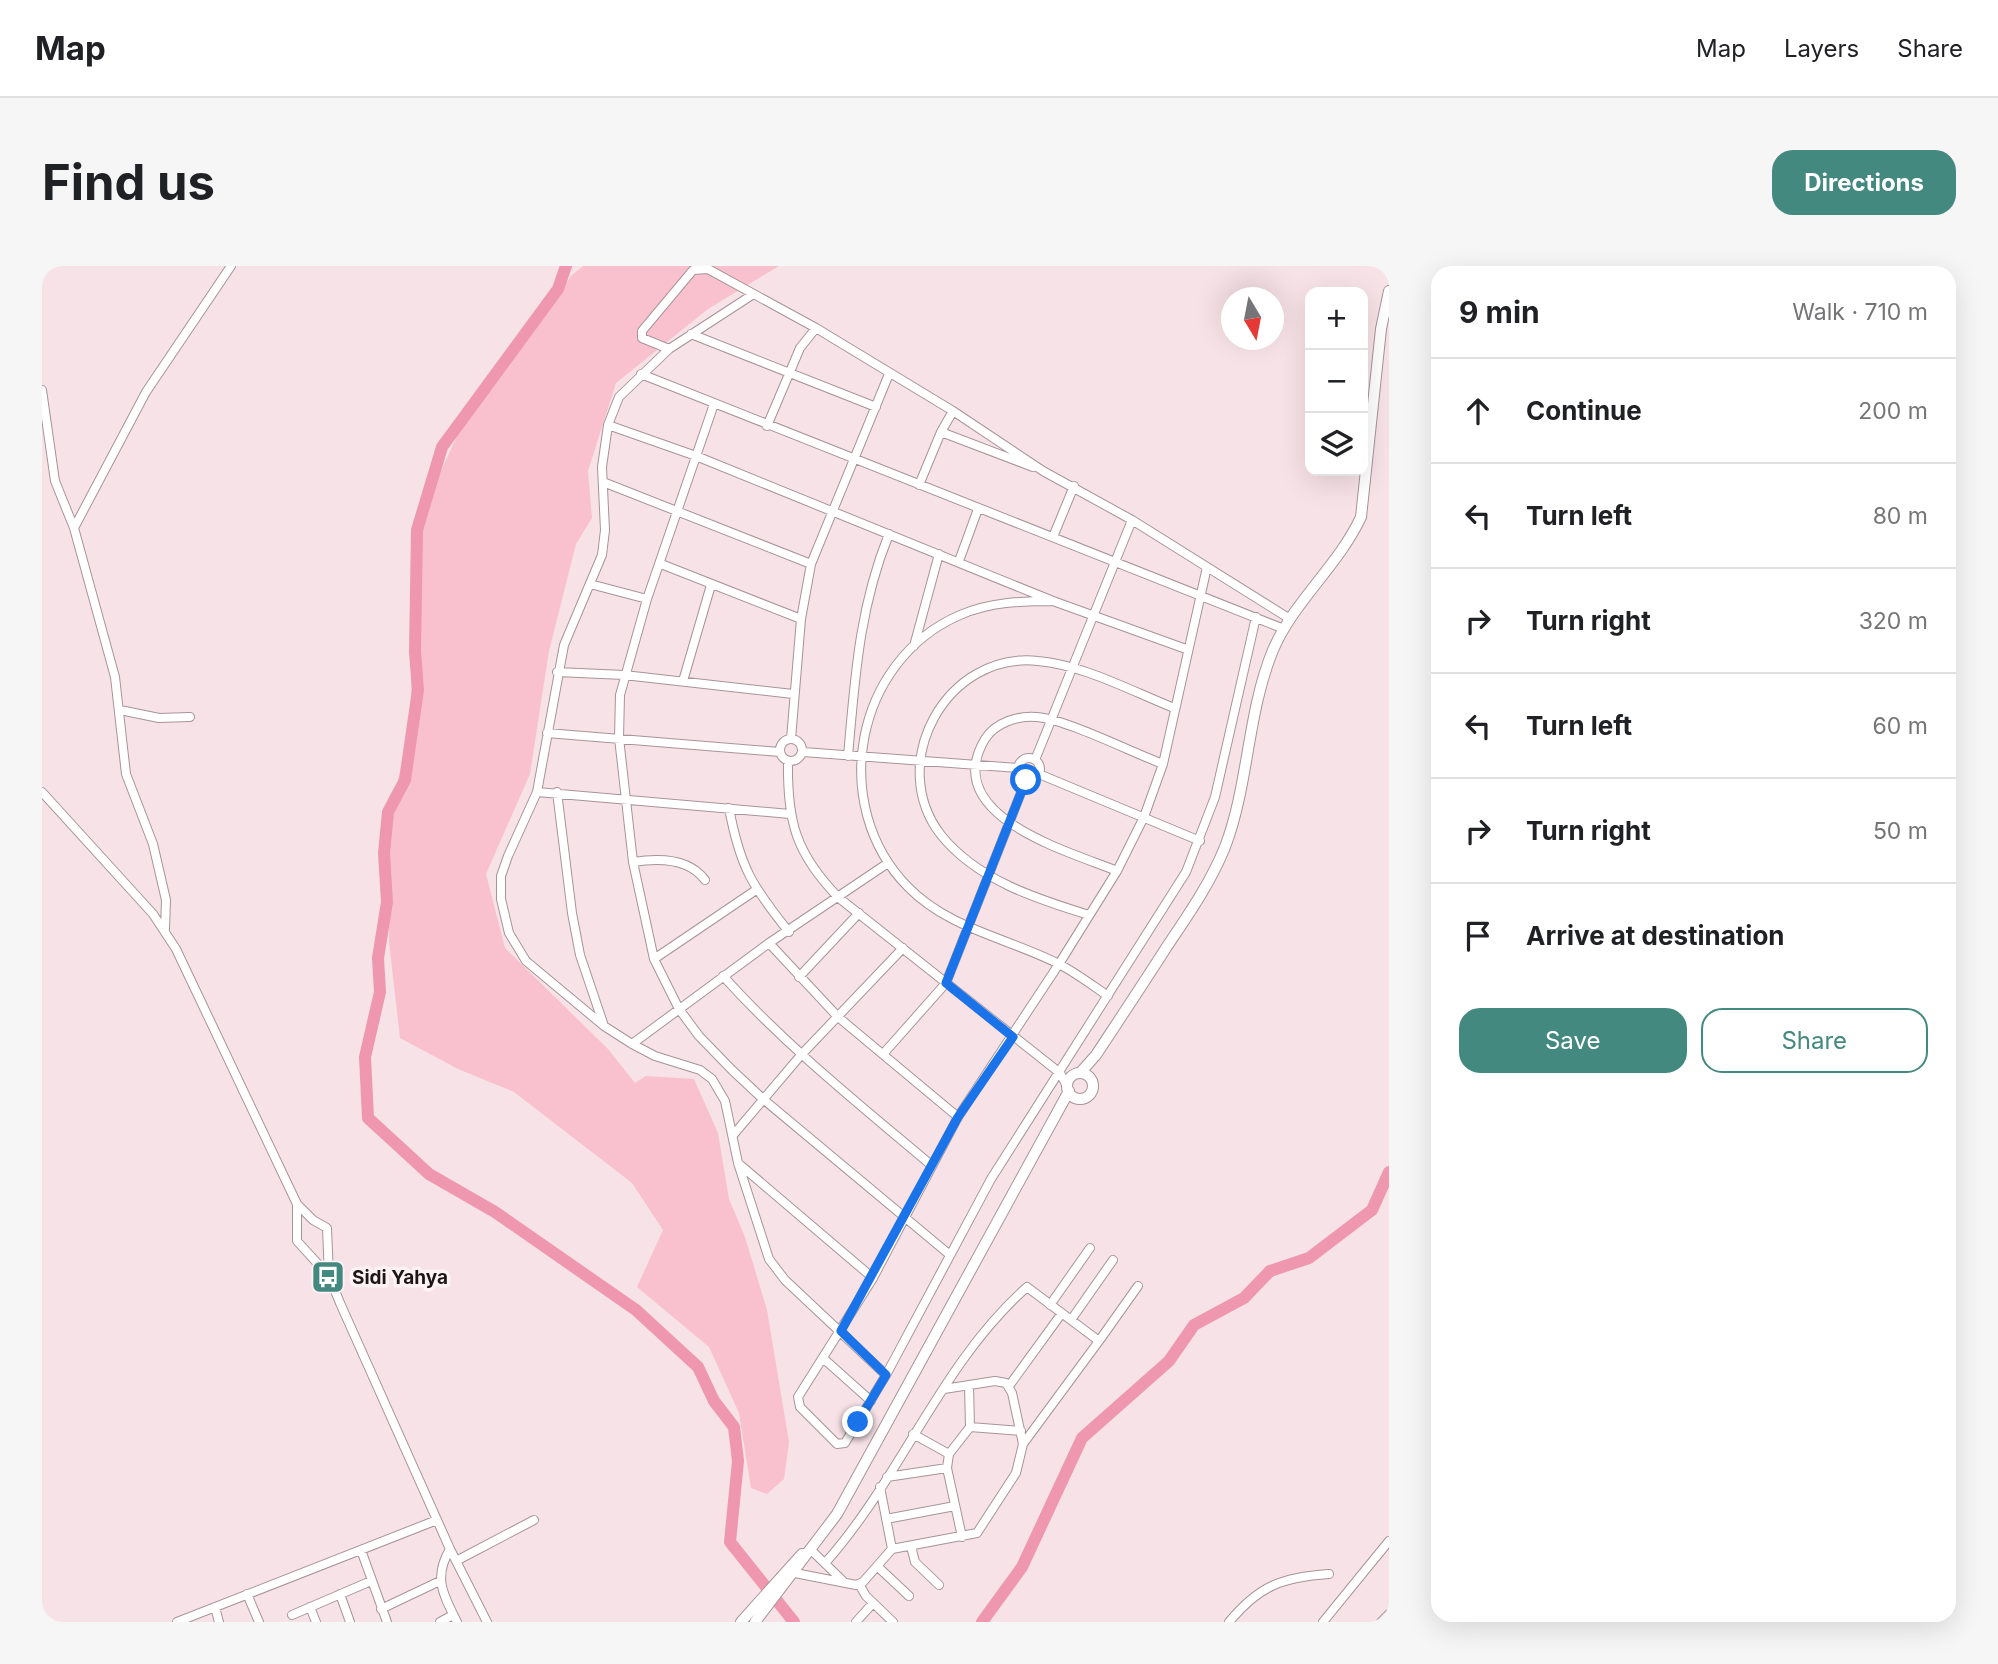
<!DOCTYPE html>
<html lang="en">
<head>
<meta charset="utf-8">
<style>
  :root { --surface:#fff; --page:#f6f6f6; --text:#202124; --muted:#757577; --line:#e0e0e0; --accent:#44897f }
  body { margin:0; font-family:Inter,sans-serif; background:var(--page); color:var(--text) }
  .controls { position:absolute; right:21px; top:21px; display:grid; overflow:hidden; border-radius:14px; box-shadow:0 7px 28px #0002 }
  .controls button { width:63px; height:63px; display:grid; place-items:center; padding:0; border:0; border-bottom:2px solid var(--line); background:var(--surface); color:var(--text); font:35px sans-serif }
  .compass { position:absolute; left:1179px; top:21px; width:63px; height:63px; border-radius:50%; background:var(--surface); box-shadow:0 7px 28px #0002; rotate:170deg }
  .stop { position:absolute; width:21px; height:21px; margin:-16px; border:5px solid #1a73e8; border-radius:50%; background:#fff }
  .stop.end { background:#1a73e8; border-color:#fff; box-shadow:0 2px 7px #0008 }
  .list { margin:0; padding:0; list-style:none }
  h2 { display:flex; justify-content:space-between; align-items:center; height:91px; margin:0; padding:0 28px; font-size:30px }
  h2 small { font-size:23px; font-weight:400; color:var(--muted) }
  .list li { display:grid; grid-template-columns:46px 1fr auto; gap:21px; align-items:center; box-sizing:border-box; height:105px; padding:0 28px; border-top:2px solid var(--line) }
  .list b { display:block; font-size:26px; white-space:nowrap }
  .list em { font-size:23px; font-style:normal; color:var(--muted) }
  .actions { display:flex; gap:14px; padding:21px 28px }
  .actions a { flex:1; padding:16px 0; border:2px solid var(--accent); border-radius:21px; text-align:center; font-size:24px; color:var(--accent) }
  .actions .main { background:var(--accent); color:#fff }
  .icon { flex:none; width:38px; height:38px; fill:none; stroke:currentColor; stroke-width:2; stroke-linecap:round; stroke-linejoin:round }
  .map { position:relative; flex:none; width:1347px; height:1356px; overflow:hidden; border-radius:21px }
  header { display:flex; align-items:center; gap:42px; box-sizing:border-box; height:98px; padding:0 35px; background:var(--surface); border-bottom:2px solid var(--line) }
  header strong { font-size:33px }
  nav { display:flex; gap:38px; margin-inline-start:auto; font-size:24px }
  .intro { display:flex; align-items:center; justify-content:space-between; box-sizing:border-box; height:168px; padding:0 42px }
  h1 { margin:0; font-size:49px }
  .button { padding:18px 32px; border-radius:21px; background:var(--accent); color:#fff; font-size:24px; font-weight:700 }
  main { display:flex; gap:42px; padding:0 42px }
  aside { flex:1; background:var(--surface); border-radius:21px; box-shadow:0 7px 28px #0002 }
  .map>svg:first-child { display:block }
</style>
</head>
<body>
<header>
<strong>Map</strong>
<nav><a>Map</a><a>Layers</a><a>Share</a></nav>
</header>
<div class="intro"><h1>Find us</h1><a class="button">Directions</a></div>
<main>
<div class="map">
<svg width="1347" height="1356" viewBox="0 0 1347 1356">
  <rect width="100%" height="100%" fill="#f7e2e7"/>
  <path fill="#f9c1ce" d="M 541,0 L 737,0 L 666,43 L 574,117 L 546,205 L 550,252 L 534,278 L 507,385 L 488,508 L 444,608 L 463,682 L 566,783 L 593,817 L 604,810 L 652,813 L 676,867 L 687,933 L 703,971 L 725,1044 L 747,1176 L 742,1213 L 725,1228 L 709,1222 L 697,1147 L 667,1081 L 595,1021 L 621,964 L 590,917 L 472,826 L 416,803 L 358,772 L 347,676 L 348,553 L 369,453 L 370,268 L 416,168 L 530,9 Z"/>
  <g fill="none" stroke-linecap="round" stroke-linejoin="round">
    <path stroke="#ef97ae" stroke-width="12" d="M 524,0 L 516,23 L 400,181 L 375,264 L 373,386 L 376,424 L 363,514 L 346,546 L 342,587 L 345,636 L 336,692 L 338,726 L 323,791 L 326,852 L 387,908 L 453,946 L 594,1044 L 656,1101 L 672,1135 L 692,1161 L 696,1195 L 688,1276 L 752,1356
      M 940,1356 L 980,1301 L 1040,1172 L 1127,1095 L 1152,1059 L 1202,1032 L 1228,1005 L 1267,992 L 1330,944 L 1347,906"/>
    <defs>
      <path id="minor" d="M 710,29 L 627,83 L 577,131 L 566,159 L 560,201 L 563,264 L 560,289 L 522,379 L 495,526 L 466,590 L 459,610 L 459,633 L 467,667 L 484,695 L 562,760 L 590,778 L 613,790 L 658,804 L 670,813 L 683,835 L 696,897 L 727,993 L 743,1014 L 844,1109
        M 649,68 L 834,141
        M 627,83 L 600,72 L 600,65 L 651,4 L 666,3 L 774,62 L 911,145 L 1001,205 L 1090,254 L 1248,353
        M 599,108 L 1242,363
        M 0,124 L 13,215 L 32,262 L 73,411 L 84,508 L 111,578 L 124,634 L 123,663
        M 672,138 L 605,333 L 578,429 L 577,472 L 591,596 L 612,693 L 637,743 L 657,770 L 690,804 L 721,833 L 908,989
        M 911,145 L 899,166 L 991,201
        M 566,159 L 654,190 L 1011,335 L 1144,383
        M 725,160 L 758,82 L 774,62
        M 561,216 L 769,298
        M 877,219 L 899,166
        M 32,262 L 104,126 L 189,0
        M 1011,271 L 1032,220
        M 917,295 L 936,243
        M 619,298 L 759,353
        M 1165,301 L 1121,498 L 1102,551 L 1075,605 L 1017,698 L 916,851 L 831,1012 L 756,1131 L 758,1141 L 795,1178 L 803,1177 L 844,1109 L 949,913 L 1144,606 L 1173,531 L 1214,351
        M 548,318 L 605,333
        M 1011,335 C 979,335 948,336 918,349 C 812,395 786,540 866,621 C 907,663 966,672 1017,698 C 1034,707 1050,719 1066,730
        M 872,380 L 897,288
        M 515,406 L 582,409 L 751,428
        M 641,415 L 669,319
        M 78,444 L 117,452 L 148,451
        M 505,467 L 738,486
        M738 484a11 11 0 1 1 22 0a11 11 0 1 1-22 0Z
        M 749,473 L 759,353 L 769,298 L 847,108
        M 761,486 L 976,502
        M 806,490 C 813,412 817,342 847,268
        M976 503a11 11 0 1 1 22 0a11 11 0 1 1-22 0Z
        M 993,494 L 1090,254
        M 746,495 C 745,556 754,588 797,632 L 1018,807 L 1026,822
        M 997,508 L 1158,575
        M 0,526 L 111,648 L 134,683 L 255,938 L 255,975 L 287,1010
        M 495,526 L 748,548
        M 515,526 L 530,647 L 538,689 L 561,757
        M 687,542 C 698,601 710,620 747,666
        M 591,596 C 616,592 647,592 663,614
        M 1075,605 C 1026,585 897,550 943,473 C 953,457 976,449 995,451 C 1026,454 1089,486 1121,498
        M 1047,649 C 995,633 935,614 899,569 C 843,497 905,385 996,395 C 1042,399 1089,425 1132,442
        M 727,677 L 796,751 L 916,851
        M 612,693 L 714,624
        M 681,710 C 744,780 817,838 889,899
        M 757,711 L 817,647
        M 590,778 L 727,677 L 846,597
        M 842,787 L 904,717 L 984,514
        M 692,868 L 759,789 L 861,682
        M 696,897 L 831,1012
        M 255,938 L 271,954 L 285,962 L 287,1010 L 298,1037 L 408,1283 L 445,1356
        M 1008,1039 L 1048,982
        M 1029,1054 L 1071,994
        M 1057,1075 L 1096,1020
        M 782,1093 L 829,1135
        M 967,1120 L 1020,1047
        M 902,1123 L 953,1115 L 964,1117 L 970,1127 L 981,1178
        M 928,1161 L 979,1165
        M 871,1168 L 907,1188
        M 905,1202 L 907,1188 L 928,1161 L 927,1119
        M 845,1211 L 905,1202 L 920,1271
        M 838,1221 L 850,1283
        M 844,1253 L 913,1240
        M 869,1280 L 873,1296 L 897,1319
        M 408,1283 C 391,1312 401,1328 415,1356
        M 768,1283 L 801,1315
        M 319,1284 L 345,1356
        M 414,1295 L 492,1254
        M 835,1300 L 867,1330
        M 753,1307 L 814,1319 L 821,1316 L 850,1283 L 935,1267 L 974,1207 L 981,1178 L 1057,1075 L 985,1021 C 899,1097 859,1212 784,1296
        M 817,1318 L 824,1330 L 851,1356
        M 205,1328 L 217,1356
        M 298,1328 L 308,1356
        M 173,1341 L 177,1356
        M 268,1341 L 274,1356
        M 339,1343 L 398,1315
        M 250,1349 L 329,1315
        M 135,1356 L 395,1254
        M 398,1356 L 411,1349
        M 814,1356 L 831,1337
        M 1187,1356 C 1217,1320 1240,1311 1287,1308
        M 1281,1356 L 1347,1275
        M 1339,1356 L 1347,1348"/>
      <path id="major" d="M 1038,807 L 1054,789 C 1077,754 1101,718 1124,682 C 1146,649 1168,618 1183,581 C 1207,518 1205,447 1231,384 C 1252,335 1296,300 1319,251 L 1339,63 L 1347,25
        M1025 820a13 13 0 1 1 26 0a13 13 0 1 1-26 0Z
        M 699,1356 L 760,1288
        M 713,1356 L 795,1248 L 1027,825"/>
    </defs>
    <use href="#minor" stroke="#a79498" stroke-width="10"/>
    <use href="#major" stroke="#a79498" stroke-width="12"/>
    <use href="#minor" stroke="#fff" stroke-width="8"/>
    <use href="#major" stroke="#fff" stroke-width="10"/>
  </g>
  <g fill="none" stroke-linecap="round" stroke-linejoin="round">
    <path stroke="#1a73e8" stroke-width="9" d="M 816,1156 L 844,1109 L 799,1065 L 916,851 L 971,771 L 904,717 L 984,514"/>
  </g>
  <defs>
    <symbol id="bus-square" viewBox="-11 -11 22 22"><rect x="-9" y="-9" width="18" height="18" rx="4" fill="#44897f" stroke="#fef2f5"/><path d="M-5-6H5V4H4V6H2V4H-2V6H-4V4H-5ZM-3.5-4V0h7V-4ZM-3.5 1.2v1.5H-2V1.2ZM2 1.2v1.5H3.5V1.2Z" fill="#fff"/></symbol>
  </defs>
  <g fill-rule="evenodd">
    <use href="#bus-square" x="267" y="992" width="38" height="38"/>
  </g>
  <g text-anchor="middle" dominant-baseline="central" stroke-width="7" stroke-linejoin="round" paint-order="stroke">
    <g font-size="19" font-weight="bold" fill="#1d1618" stroke="#fef2f5" text-anchor="start">
      <text x="310" y="1011">Sidi Yahya</text>
    </g>
  </g>
</svg>
<div class="controls">
<button>+</button>
<button>−</button>
<button><svg class="icon" aria-label="layers" viewBox="0 0 24 24"><path d="M12 4l9 5-9 5-9-5zM3 14l9 5 9-5"/></svg></button>
</div>
<svg class="compass" viewBox="-18 -18 36 36"><path d="M0-13l5 13h-10z" fill="#e53935"/><path d="M0 13l5-13h-10z" fill="#757577"/></svg>
<div class="stop" style="left:984px;top:514px"></div>
<div class="stop end" style="left:816px;top:1156px"></div>
</div>
<aside>
<h2>9 min<small>Walk · 710 m</small></h2>
<ul class="list">
<li><svg class="icon" aria-label="ahead" viewBox="0 0 24 24"><path d="M12 20V5M6 11l6-6 6 6"/></svg><div><b>Continue</b></div><em>200 m</em></li>
<li><svg class="icon" aria-label="left" viewBox="0 0 24 24"><path d="M17 20v-9H6M10 6l-5 5 5 5"/></svg><div><b>Turn left</b></div><em>80 m</em></li>
<li><svg class="icon" aria-label="right" viewBox="0 0 24 24"><path d="M7 20v-9h11M14 6l5 5-5 5"/></svg><div><b>Turn right</b></div><em>320 m</em></li>
<li><svg class="icon" aria-label="left" viewBox="0 0 24 24"><path d="M17 20v-9H6M10 6l-5 5 5 5"/></svg><div><b>Turn left</b></div><em>60 m</em></li>
<li><svg class="icon" aria-label="right" viewBox="0 0 24 24"><path d="M7 20v-9h11M14 6l5 5-5 5"/></svg><div><b>Turn right</b></div><em>50 m</em></li>
<li><svg class="icon" aria-label="arrive" viewBox="0 0 24 24"><path d="M6 21V4h12l-3 4 3 4H6"/></svg><div><b>Arrive at destination</b></div></li>
</ul>
<div class="actions"><a class="main">Save</a><a>Share</a></div>
</aside>
</main>
</body>
</html>
